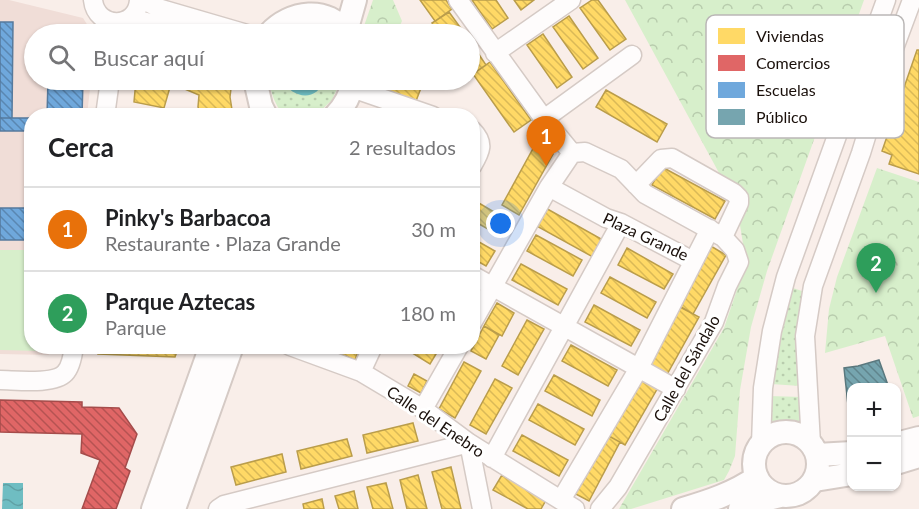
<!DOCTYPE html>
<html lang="es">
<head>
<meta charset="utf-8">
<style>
  :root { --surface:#fff; --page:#f2f2f2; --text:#202124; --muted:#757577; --line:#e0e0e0; --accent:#685e59 }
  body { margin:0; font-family:Lato,sans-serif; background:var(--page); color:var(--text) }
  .controls { position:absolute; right:18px; bottom:18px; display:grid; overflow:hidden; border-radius:12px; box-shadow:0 2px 4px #0004 }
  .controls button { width:54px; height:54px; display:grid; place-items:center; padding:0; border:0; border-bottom:2px solid var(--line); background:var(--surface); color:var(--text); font:30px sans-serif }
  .you { position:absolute; left:501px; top:224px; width:21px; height:21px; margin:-15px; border:4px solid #fff; border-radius:50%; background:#1a73e8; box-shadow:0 0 0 9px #1a73e833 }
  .badge { display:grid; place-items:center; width:39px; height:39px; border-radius:50%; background:var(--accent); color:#fff; font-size:20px; font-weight:700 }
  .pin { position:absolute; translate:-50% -50px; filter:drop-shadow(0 2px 3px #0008) }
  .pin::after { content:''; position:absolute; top:32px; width:21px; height:18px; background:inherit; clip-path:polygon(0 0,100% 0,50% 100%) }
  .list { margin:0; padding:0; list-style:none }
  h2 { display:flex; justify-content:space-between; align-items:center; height:78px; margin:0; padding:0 24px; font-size:26px }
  h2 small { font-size:20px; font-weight:400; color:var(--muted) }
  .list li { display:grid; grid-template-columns:39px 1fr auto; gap:18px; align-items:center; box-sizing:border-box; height:84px; padding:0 24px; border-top:2px solid var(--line) }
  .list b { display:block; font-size:22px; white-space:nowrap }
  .list p { margin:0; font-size:20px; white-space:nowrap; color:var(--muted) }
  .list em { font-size:20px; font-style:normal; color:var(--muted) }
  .icon { flex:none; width:33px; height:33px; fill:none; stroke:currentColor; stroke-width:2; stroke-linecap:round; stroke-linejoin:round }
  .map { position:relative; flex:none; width:919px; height:509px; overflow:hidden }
  .search { position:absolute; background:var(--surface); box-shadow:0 2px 4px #0004; left:24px; top:24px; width:456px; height:66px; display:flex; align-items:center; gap:15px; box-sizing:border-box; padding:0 21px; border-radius:33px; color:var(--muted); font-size:22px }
  .panel { position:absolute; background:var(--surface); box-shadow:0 2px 4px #0004; left:24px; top:108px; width:456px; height:246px; border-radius:24px }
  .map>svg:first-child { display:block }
</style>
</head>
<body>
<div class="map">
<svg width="919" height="509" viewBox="0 0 919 509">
  <defs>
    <pattern id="park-crowns" width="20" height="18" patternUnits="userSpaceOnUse" patternTransform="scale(1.5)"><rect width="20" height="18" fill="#d7efcb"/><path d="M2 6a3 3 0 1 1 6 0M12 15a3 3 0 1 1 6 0" fill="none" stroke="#b8ccad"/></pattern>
    <pattern id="garden-dots" width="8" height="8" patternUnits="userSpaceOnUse" patternTransform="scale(1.5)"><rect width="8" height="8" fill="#d7efcb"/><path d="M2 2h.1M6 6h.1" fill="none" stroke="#b8ccad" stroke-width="1.8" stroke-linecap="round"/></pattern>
    <pattern id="water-waves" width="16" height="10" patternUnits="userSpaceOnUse" patternTransform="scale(1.5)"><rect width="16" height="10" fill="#6fbdc2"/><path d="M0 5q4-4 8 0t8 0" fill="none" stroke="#60a1a5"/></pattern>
    <pattern id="homes-back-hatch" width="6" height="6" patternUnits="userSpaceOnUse" patternTransform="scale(1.5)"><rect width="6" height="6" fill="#ffd966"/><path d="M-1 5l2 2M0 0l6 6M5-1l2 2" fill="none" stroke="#dab957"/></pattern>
    <pattern id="shops-back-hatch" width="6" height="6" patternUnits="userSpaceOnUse" patternTransform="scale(1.5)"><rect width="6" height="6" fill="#e06666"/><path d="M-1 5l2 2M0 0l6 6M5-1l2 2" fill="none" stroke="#b55352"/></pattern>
    <pattern id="schools-back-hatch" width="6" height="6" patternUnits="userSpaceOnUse" patternTransform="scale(1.5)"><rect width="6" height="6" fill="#6fa8dc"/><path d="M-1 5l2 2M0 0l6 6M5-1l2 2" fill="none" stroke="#5a87b1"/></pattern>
    <pattern id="public-back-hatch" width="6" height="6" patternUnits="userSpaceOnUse" patternTransform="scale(1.5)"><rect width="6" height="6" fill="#76a5af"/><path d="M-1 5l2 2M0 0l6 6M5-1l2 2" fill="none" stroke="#60858d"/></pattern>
  </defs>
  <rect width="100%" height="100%" fill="#f9eee9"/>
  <path fill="#f0ddd7" d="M 0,0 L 9,0 L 83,18 L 93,34 L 34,34 L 34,80 L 91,80 L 87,115 L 32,116 L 32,346 L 60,347 L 48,355 L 0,354 Z"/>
  <path fill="#d7efcb" d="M 0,250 L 31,250 L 32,346 L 41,347 L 41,351 L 0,350 Z"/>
  <path fill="url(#park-crowns)" d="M 373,0 L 393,0 L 402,21 L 396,34 L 366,34 L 364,26 Z
    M 625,0 L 864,0 L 767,271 L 751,327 L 740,390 L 735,456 L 729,471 L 724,480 L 631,509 L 619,509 L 724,328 L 746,263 L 737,206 Z
    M 877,168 L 919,182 L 919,416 L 913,418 L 885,336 L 825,353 L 829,309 L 837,277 Z"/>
  <path fill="url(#garden-dots)" d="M 269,80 L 341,80 L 332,100 L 315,116 L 283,114 C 274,103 271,93 269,80 Z
    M 790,287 L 802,291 C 797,323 797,354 800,386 L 771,384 L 774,357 Z
    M 769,396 L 802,397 L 804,427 C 791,422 780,422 767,427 Z"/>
  <path fill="url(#water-waves)" d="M 284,80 L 323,80 C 319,102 290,99 284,80 Z
    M 3,483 L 23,483 L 23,509 L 2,509 Z"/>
  <path fill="url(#homes-back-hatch)" stroke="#ba9d4b" stroke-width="1.5" d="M 420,0 L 446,0 L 452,9 L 435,21 Z
    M 472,0 L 496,0 L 508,18 L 492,29 Z
    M 514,0 L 534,0 L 521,10 Z
    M 592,0 L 598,0 L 626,39 L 610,50 L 580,8 Z
    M 449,12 L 465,34 L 440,34 L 432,23 Z
    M 569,16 L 598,58 L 583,69 L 553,27 Z
    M 543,34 L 572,77 L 557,88 L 527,45 Z
    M 470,41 L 486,65 L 470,76 Z
    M 917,50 L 919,50 L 919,174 L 889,164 L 892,155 L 882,151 Z
    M 490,62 L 531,120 L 514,132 L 473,74 Z
    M 136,80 L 232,80 L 230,97 L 233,116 L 201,116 L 198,107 L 199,95 L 175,85 L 173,80 L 168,83 L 170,87 L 164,108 L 134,102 Z
    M 382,80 L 424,80 L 416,101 L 378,88 Z
    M 606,90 L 667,124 L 657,142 L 596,107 Z
    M 535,145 L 553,154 L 519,215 L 502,205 Z
    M 662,167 L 725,201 L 715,219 L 652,185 Z
    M 472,199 L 511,222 L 502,237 L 472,220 Z
    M 542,206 L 603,240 L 593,257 L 533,224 Z
    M 536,235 L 582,260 L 573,276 L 527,251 Z
    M 472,238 L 495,251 L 486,266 L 472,258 Z
    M 709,245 L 726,255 L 693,314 L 676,304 Z
    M 627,248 L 673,274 L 664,289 L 618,265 Z
    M 521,264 L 567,289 L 558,305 L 512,280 Z
    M 610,277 L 656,302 L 647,318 L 601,293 Z
    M 497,303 L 514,313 L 502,336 L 484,326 Z
    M 594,305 L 640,330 L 631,346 L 585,322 Z
    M 680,307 L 699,317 L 665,378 L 646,368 Z
    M 527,320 L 544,329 L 518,375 L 502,366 Z
    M 484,326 L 499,335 L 486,359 L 471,351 Z
    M 571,345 L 617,370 L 608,386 L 562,361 Z
    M 99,346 L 179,346 L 175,357 L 98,354 Z
    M 320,346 L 360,346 L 355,360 Z
    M 401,346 L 436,346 L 439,349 L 430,364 Z
    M 464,362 L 481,371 L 455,418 L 439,409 Z
    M 414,374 L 427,381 L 421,393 L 408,386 Z
    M 554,375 L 600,400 L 592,416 L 545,391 Z
    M 642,375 L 660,384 L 625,445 L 607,435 Z
    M 495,379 L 512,388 L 486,434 L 470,425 Z
    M 538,404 L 584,429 L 575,445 L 529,420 Z
    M 413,423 L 418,441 L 367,453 L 363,435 Z
    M 522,435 L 568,460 L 559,476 L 513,451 Z
    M 607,435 L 620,442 L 589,501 L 570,491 Z
    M 347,439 L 352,456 L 301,469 L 297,451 Z
    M 282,454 L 286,472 L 236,485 L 231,467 Z
    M 451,467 L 461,509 L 442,509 L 432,472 Z
    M 418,475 L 427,509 L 407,509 L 400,480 Z
    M 502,475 L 546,500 L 541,509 L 528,509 L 493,490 Z
    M 386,483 L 393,509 L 373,509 L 367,487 Z
    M 354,491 L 358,509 L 339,509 L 335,496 Z
    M 322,499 L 324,509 L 304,509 L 303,504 Z"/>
  <path fill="url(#shops-back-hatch)" stroke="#a54c4b" stroke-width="1.5" d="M 0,400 L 82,402 L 82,407 L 119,408 L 137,434 L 125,468 L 130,471 L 116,509 L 82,509 L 100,460 L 81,453 L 82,434 L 0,432 Z"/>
  <path fill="url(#schools-back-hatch)" stroke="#567a9d" stroke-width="1.5" d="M 0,22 L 13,22 L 12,118 L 0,118 Z
    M 48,80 L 83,80 L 82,116 L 47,116 Z
    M 0,118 L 31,118 L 31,131 L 0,131 Z
    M 0,208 L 32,208 L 32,240 L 0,240 Z"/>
  <path fill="url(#public-back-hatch)" stroke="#5a787e" stroke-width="1.5" d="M 879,360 L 889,388 L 852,388 L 852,404 L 848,405 L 844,368 L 858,366 Z"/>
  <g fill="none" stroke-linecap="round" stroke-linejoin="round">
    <defs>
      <path id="minor" d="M 93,0 C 96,29 137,30 139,0
        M 143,0 L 161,9 L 247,34
        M 458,0 L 544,119 L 572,153
        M 131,18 L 191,34
        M 495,53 L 571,0
        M 352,88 L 433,116
        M 105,116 L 110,80
        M 544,119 L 632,55
        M 472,130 C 485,143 481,151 472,166
        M 636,185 L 661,159 L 672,158 L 734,193 L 739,198 L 739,203 L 723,237
        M 549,187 L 606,218 L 621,223 L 693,261
        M 472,275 L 676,389
        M 472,323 L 549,187 L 572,153 L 585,152 L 621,169 L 645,194 L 723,237 L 735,250 L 739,262 L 727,286 L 714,322 L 618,487 L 600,509
        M 290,346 L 361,372 L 423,409 L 469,443 L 575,509
        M 361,372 L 373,346
        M 0,380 C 15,380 54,385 65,373 C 71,367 73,354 74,346
        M 423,409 L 459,346
        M 761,444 L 763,388 L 772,331 L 786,277 L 886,0
        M 811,444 L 805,336 L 813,286 L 861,153 L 890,59 L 912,0
        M 492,458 L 621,223
        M 561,500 L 639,368 L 710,229
        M 218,509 L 224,505 L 469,443 L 482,509"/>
      <path id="major" d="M 346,32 L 355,0
        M 269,34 C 290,11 328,5 347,34
        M 255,80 L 261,106 L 266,116
        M 335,116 C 345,106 351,93 354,80
        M754 464a32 32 0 1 1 64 0a32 32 0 1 1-64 0Z
        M 896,444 L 919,438
        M 817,455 L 852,453
        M 896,463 L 919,456
        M 815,480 L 852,474
        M 153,509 L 211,346
        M 174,509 L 232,346
        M 683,509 C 710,501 734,493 757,477
        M 740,509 L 756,502 L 780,496"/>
    </defs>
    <use href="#minor" stroke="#d5cac5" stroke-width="21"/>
    <use href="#major" stroke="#d5cac5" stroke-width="26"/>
    <use href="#minor" stroke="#fefcfc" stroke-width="18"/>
    <use href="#major" stroke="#fefcfc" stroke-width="22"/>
  </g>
  <g text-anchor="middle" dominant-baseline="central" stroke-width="6" stroke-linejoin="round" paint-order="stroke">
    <g font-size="16" fill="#1a100b" stroke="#fff">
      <text transform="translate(646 236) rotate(25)">Plaza Grande</text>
      <text transform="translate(686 368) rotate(-61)">Calle del Sándalo</text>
      <text transform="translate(436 421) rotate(34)">Calle del Enebro</text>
    </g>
  </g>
  <rect x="706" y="15" width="198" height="123" rx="9" fill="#fff" stroke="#bab7b6" stroke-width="1.5"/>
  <rect x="718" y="28" width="27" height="16" fill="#ffd966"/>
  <rect x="718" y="55" width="27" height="16" fill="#e06666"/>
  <rect x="718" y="82" width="27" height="16" fill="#6fa8dc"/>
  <rect x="718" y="109" width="27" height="16" fill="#76a5af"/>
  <g font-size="16" fill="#1a100b">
    <text x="756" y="42">Viviendas</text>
    <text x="756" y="69">Comercios</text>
    <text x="756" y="96">Escuelas</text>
    <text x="756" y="123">Público</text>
  </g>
</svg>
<div class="controls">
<button>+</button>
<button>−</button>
</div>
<div class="you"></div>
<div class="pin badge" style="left:546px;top:166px;background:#e8710a">1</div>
<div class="pin badge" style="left:876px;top:293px;background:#2e9e5b">2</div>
<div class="search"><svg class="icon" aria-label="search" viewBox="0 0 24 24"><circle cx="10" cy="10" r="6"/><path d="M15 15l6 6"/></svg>Buscar aquí</div>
<section class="panel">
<h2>Cerca<small>2 resultados</small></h2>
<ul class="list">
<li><span class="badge" style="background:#e8710a">1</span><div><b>Pinky's Barbacoa</b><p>Restaurante · Plaza Grande</p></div><em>30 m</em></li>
<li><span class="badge" style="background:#2e9e5b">2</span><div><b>Parque Aztecas</b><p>Parque</p></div><em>180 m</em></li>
</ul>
</section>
</div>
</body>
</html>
